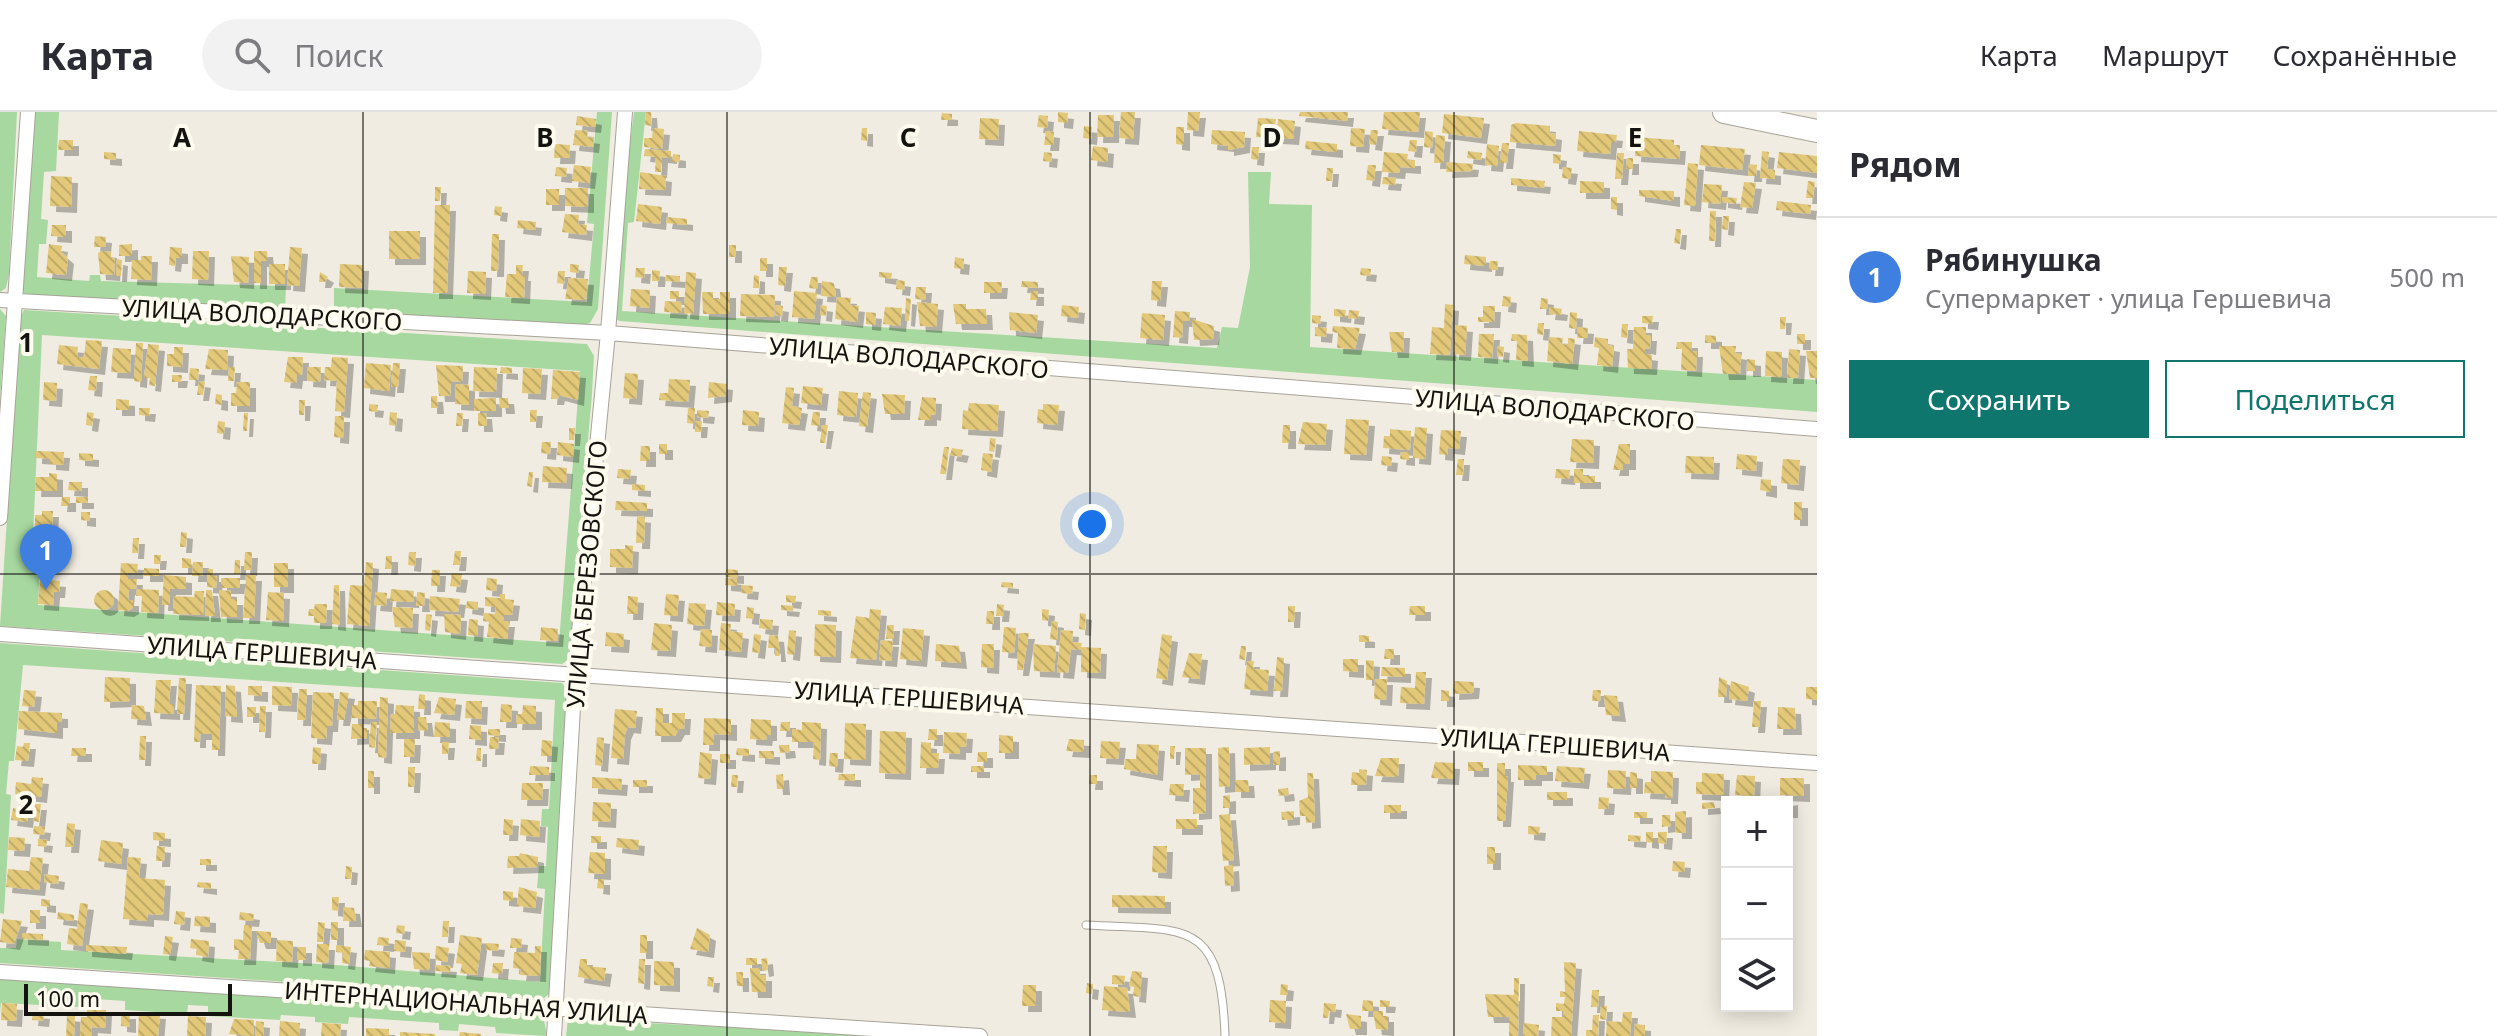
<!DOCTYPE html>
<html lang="ru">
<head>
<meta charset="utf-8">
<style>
  :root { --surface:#fff; --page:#f2f2f3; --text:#2b2b33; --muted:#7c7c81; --line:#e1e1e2; --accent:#0f766e }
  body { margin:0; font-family:"Noto Sans",sans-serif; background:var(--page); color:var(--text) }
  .controls { position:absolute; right:24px; bottom:24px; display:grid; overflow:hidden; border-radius:0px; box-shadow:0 4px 20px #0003 }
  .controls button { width:72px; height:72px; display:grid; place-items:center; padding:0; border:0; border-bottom:2px solid var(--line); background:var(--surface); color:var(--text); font:40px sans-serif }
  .scale { position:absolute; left:24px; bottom:20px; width:208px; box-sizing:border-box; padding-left:8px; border:4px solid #14130f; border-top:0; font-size:22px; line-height:28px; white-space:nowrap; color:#14130f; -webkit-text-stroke:6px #fdfaee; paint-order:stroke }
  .you { position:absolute; left:1092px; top:412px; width:28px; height:28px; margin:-20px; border:6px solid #fff; border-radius:50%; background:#1a73e8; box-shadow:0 0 0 12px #1a73e833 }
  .badge { display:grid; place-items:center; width:52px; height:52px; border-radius:50%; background:var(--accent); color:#fff; font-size:26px; font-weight:700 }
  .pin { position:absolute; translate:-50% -66px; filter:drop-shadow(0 2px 4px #0008) }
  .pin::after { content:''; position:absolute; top:42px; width:28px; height:24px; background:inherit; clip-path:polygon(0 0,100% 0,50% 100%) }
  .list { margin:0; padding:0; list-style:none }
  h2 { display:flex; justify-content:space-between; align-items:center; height:104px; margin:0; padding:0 32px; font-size:34px }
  h2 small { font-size:26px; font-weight:400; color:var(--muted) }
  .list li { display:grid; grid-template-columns:52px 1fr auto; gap:24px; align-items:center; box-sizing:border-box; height:120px; padding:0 32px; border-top:2px solid var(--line) }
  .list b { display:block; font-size:30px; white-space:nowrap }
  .list p { margin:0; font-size:26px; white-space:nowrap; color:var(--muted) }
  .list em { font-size:26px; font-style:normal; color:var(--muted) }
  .actions { display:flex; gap:16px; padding:24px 32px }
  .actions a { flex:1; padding:18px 0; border:2px solid var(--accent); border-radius:0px; text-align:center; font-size:28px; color:var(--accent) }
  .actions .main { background:var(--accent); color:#fff }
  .icon { flex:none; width:44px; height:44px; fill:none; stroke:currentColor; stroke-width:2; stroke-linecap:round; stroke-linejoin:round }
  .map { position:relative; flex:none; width:1817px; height:924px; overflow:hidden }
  header { display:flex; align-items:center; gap:48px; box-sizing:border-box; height:112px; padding:0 40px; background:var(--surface); border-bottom:2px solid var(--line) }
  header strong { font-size:38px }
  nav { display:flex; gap:44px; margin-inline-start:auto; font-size:28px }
  .search { width:560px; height:72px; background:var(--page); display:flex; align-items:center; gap:20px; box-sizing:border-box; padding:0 28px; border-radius:44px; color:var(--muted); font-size:30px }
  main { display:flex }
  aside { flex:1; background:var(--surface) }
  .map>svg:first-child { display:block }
</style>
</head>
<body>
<header>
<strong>Карта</strong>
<div class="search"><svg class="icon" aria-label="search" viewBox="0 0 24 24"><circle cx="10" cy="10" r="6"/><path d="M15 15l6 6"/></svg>Поиск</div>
<nav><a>Карта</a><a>Маршрут</a><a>Сохранённые</a></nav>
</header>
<main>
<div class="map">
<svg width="1817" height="924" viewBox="0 0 1817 924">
  <defs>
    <pattern id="building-back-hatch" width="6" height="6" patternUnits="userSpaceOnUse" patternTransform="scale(2)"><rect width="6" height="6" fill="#e2c878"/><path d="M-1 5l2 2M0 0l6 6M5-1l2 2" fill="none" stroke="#c1ab67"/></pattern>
    <filter id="shadow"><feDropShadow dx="6" dy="6" stdDeviation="0" flood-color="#0004"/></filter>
  </defs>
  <rect width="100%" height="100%" fill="#f0ece1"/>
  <path fill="#a7d89f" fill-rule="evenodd" d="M 0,0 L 17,0 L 9,162 L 6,176 L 0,180 Z
    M 32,0 L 59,0 L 56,59 L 44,60 L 41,107 L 48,108 L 46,132 L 39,132 L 37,165 L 89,169 L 90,163 L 100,163 L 101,169 L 286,174 L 285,199 L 22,183 Z
    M 597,0 L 612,0 L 598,197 L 590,211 L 580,214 L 334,202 L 334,176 L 587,190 L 594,112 L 587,111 Z
    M 634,0 L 646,0 L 634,110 L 628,111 L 622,199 L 1217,236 L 1222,215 L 1238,216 L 1250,155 L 1248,60 L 1271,60 L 1269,92 L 1312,93 L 1310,235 L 1817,268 L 1817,300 L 620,209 L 615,207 L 620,109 Z
    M 0,197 L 6,204 L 0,287 Z
    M 24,198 L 587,232 L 594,244 L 592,282 L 569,547 L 562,552 L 0,514 L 20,206 ZM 42,223 L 580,259 L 559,531 L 38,493 L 40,451 L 32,447 Z
    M 0,531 L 562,571 L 568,578 L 550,881 L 543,887 L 0,851 L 0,836 L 16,836 L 17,827 L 61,830 L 61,838 L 336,853 L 540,870 L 545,777 L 537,776 L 539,754 L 546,754 L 548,715 L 541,714 L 542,697 L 549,697 L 555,588 L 23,553 L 14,649 L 9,649 L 6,682 L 11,683 L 4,802 L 0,801 Z
    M 0,866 L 533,900 L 544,908 L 547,924 L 496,921 L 495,915 L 459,912 L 458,919 L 439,918 L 439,911 L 349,905 L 348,912 L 315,910 L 315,905 L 281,903 L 280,908 L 208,904 L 208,894 L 188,893 L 187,902 L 125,898 L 125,889 L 80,886 L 79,895 L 1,891 L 0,901 Z
    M 568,907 L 901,924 L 566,924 Z"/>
  <path fill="url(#building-back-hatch)" filter="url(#shadow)" d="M 646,0 L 651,0 L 652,14 L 645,13 Z
    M 1058,0 L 1068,1 L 1067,11 L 1058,10 Z
    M 1121,0 L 1135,0 L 1133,27 L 1119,26 Z
    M 1188,0 L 1200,0 L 1198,19 L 1187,18 Z
    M 1300,0 L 1348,0 L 1347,9 L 1299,4 Z
    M 1384,0 L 1420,0 L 1418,20 L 1382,17 Z
    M 942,1 L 952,2 L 952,8 L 941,8 Z
    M 1444,2 L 1484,6 L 1481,26 L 1442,21 Z
    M 1039,3 L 1048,4 L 1047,16 L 1037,15 Z
    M 1098,3 L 1114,3 L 1113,25 L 1097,25 Z
    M 577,4 L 596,7 L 595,15 L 576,13 Z
    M 980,6 L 999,7 L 998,28 L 979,27 Z
    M 1258,6 L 1276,7 L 1274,26 L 1256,25 Z
    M 1278,7 L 1295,9 L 1293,27 L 1276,26 Z
    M 1516,11 L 1550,14 L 1550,21 L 1556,22 L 1555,34 L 1510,30 L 1511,13 Z
    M 1084,14 L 1092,15 L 1091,27 L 1083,26 Z
    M 1176,15 L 1184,15 L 1184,33 L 1176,32 Z
    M 653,16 L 664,17 L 662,37 L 644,35 L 644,26 L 652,26 Z
    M 862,16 L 867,16 L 867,29 L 861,28 Z
    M 1351,16 L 1365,17 L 1363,35 L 1350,34 Z
    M 575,18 L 588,19 L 587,25 L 594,26 L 593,35 L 573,33 Z
    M 1212,18 L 1245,20 L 1244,35 L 1228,38 L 1228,34 L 1211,32 Z
    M 1371,18 L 1378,18 L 1376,33 L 1369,32 Z
    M 1046,19 L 1054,20 L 1053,33 L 1044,33 Z
    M 1425,19 L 1433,20 L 1432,36 L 1424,35 Z
    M 1579,19 L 1617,23 L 1616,30 L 1611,30 L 1610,42 L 1577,39 Z
    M 1436,23 L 1445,24 L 1443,51 L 1434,51 Z
    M 1636,25 L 1674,28 L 1674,33 L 1680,33 L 1679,47 L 1635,44 Z
    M 59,28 L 73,28 L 73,38 L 58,38 Z
    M 1410,28 L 1417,28 L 1416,40 L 1408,39 Z
    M 1306,29 L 1337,32 L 1337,40 L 1305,37 Z
    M 1502,31 L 1509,31 L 1507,51 L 1500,51 Z
    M 555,32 L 570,33 L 569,46 L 554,46 Z
    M 1487,32 L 1499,34 L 1497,54 L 1485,53 Z
    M 1701,33 L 1745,37 L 1742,58 L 1699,53 Z
    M 1093,34 L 1108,36 L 1107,50 L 1091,48 Z
    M 1252,35 L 1259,35 L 1258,48 L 1251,47 Z
    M 645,37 L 671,39 L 671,46 L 662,45 L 661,60 L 655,60 L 656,45 L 644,44 Z
    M 1468,39 L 1482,41 L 1481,48 L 1467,46 Z
    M 1762,39 L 1769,40 L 1767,57 L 1775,58 L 1775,67 L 1760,66 Z
    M 104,40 L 116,41 L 116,48 L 104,47 Z
    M 1044,40 L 1052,41 L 1051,50 L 1043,49 Z
    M 1384,40 L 1408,42 L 1407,48 L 1415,48 L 1415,56 L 1400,55 L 1399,61 L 1382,60 Z
    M 1779,40 L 1817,44 L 1817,61 L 1777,56 Z
    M 1617,41 L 1624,41 L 1622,67 L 1615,67 Z
    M 673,42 L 680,43 L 680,50 L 672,50 Z
    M 1553,42 L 1561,43 L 1560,52 L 1553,51 Z
    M 1627,46 L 1633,46 L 1633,57 L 1626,57 Z
    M 1447,50 L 1473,52 L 1472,59 L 1446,60 Z
    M 1688,51 L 1698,52 L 1695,94 L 1684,93 Z
    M 1749,52 L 1757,53 L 1756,64 L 1748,64 Z
    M 574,53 L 591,55 L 589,71 L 572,69 Z
    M 1368,53 L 1376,53 L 1374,69 L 1366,68 Z
    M 556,55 L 567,56 L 566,65 L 555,64 Z
    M 1563,55 L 1572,56 L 1570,67 L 1562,66 Z
    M 1327,56 L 1333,56 L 1332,69 L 1326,69 Z
    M 640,60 L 666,64 L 665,78 L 639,77 Z
    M 51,64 L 72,65 L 71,95 L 50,94 Z
    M 1383,65 L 1396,66 L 1395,73 L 1382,72 Z
    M 1511,66 L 1545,69 L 1544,76 L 1511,73 Z
    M 1580,69 L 1604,70 L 1604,81 L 1580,81 Z
    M 1808,69 L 1815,70 L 1813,86 L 1806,86 Z
    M 1744,70 L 1756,71 L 1752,96 L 1740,95 Z
    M 1704,72 L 1722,73 L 1720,92 L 1702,90 Z
    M 435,75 L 441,75 L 440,89 L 435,89 Z
    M 565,76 L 588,76 L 588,95 L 565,94 Z
    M 546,77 L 559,77 L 559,93 L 546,93 Z
    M 1639,78 L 1674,79 L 1674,89 L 1639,84 Z
    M 1611,85 L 1617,85 L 1617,98 L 1611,97 Z
    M 1722,85 L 1737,86 L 1736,92 L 1722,90 Z
    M 1777,89 L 1811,93 L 1810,102 L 1776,98 Z
    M 638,92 L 662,95 L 660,112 L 636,109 Z
    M 435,93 L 450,93 L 447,181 L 433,181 Z
    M 495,94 L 502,95 L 501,104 L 494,103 Z
    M 1710,99 L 1716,99 L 1715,129 L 1709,129 Z
    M 565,102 L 579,103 L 578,112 L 587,113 L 586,123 L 562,120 Z
    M 1723,104 L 1729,104 L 1728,118 L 1722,117 Z
    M 667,105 L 687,107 L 687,113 L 666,111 Z
    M 518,108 L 536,110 L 535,118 L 517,116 Z
    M 52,113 L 66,113 L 66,125 L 51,124 Z
    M 1676,117 L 1681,117 L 1680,132 L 1674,131 Z
    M 389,119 L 420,119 L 420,147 L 389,147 Z
    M 492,122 L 499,122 L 498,159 L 491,159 Z
    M 95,124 L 106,125 L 105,135 L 94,135 Z
    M 49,132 L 62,134 L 61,140 L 68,146 L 66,163 L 46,161 Z
    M 132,132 L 132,144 L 119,144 L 119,133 Z
    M 729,133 L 736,133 L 736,145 L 729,145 Z
    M 170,135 L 182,136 L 182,146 L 176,146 L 175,154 L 169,153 Z
    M 290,135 L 302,136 L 299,174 L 287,173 Z
    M 102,139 L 111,140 L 111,146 L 115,147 L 114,163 L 100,162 L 98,141 Z
    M 193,139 L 209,139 L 208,168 L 192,167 Z
    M 254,139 L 267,139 L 268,149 L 261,149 L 261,171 L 254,171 Z
    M 1465,143 L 1486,145 L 1486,154 L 1464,152 Z
    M 141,144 L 152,144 L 151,168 L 131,167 L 132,148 L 141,148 Z
    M 231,144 L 249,145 L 248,171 L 234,170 Z
    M 955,145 L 964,147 L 963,157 L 954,156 Z
    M 760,146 L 767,146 L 767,159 L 760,159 Z
    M 117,147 L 122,148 L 121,164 L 116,164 Z
    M 1490,149 L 1498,149 L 1497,158 L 1489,158 Z
    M 269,152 L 285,152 L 285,172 L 269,172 Z
    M 340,152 L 363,153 L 362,176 L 339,175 Z
    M 570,152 L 579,153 L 578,161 L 570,160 Z
    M 516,153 L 523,153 L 522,163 L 525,163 L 524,186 L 505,185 L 507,162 L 516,162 Z
    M 779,155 L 787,155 L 785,174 L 778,173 Z
    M 636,156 L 645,156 L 644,166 L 635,165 Z
    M 1361,156 L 1371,157 L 1370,164 L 1360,163 Z
    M 652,158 L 660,159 L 659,169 L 652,169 Z
    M 468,159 L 486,160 L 485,182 L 467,181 Z
    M 558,159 L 565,159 L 564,172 L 557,171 Z
    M 320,160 L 328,165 L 325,170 L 319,170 Z
    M 686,160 L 696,161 L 693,202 L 684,201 Z
    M 879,160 L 892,161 L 891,167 L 879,165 Z
    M 666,163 L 680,164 L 680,170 L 665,169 Z
    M 754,163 L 759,164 L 759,176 L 753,176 Z
    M 811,165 L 818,165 L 817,177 L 809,176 Z
    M 569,166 L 588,167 L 586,188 L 565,187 Z
    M 897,168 L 905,169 L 904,178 L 896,177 Z
    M 822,169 L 834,171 L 836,185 L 821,184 Z
    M 1022,169 L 1038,170 L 1038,176 L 1021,175 Z
    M 1152,169 L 1162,169 L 1160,189 L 1151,188 Z
    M 984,170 L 1002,170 L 1001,181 L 984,181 Z
    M 916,175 L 926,175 L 925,188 L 915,187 Z
    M 631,177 L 650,178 L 649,196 L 630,194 Z
    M 670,179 L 679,179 L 679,187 L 670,187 Z
    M 794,179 L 817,181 L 814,207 L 792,205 Z
    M 1031,179 L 1038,179 L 1038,188 L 1030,188 Z
    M 702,180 L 713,180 L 713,187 L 720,187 L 720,180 L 730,180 L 730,202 L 703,202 Z
    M 741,182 L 775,183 L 774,205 L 740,204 Z
    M 1503,184 L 1511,185 L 1510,195 L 1502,194 Z
    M 837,185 L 851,186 L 850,193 L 859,194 L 857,210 L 835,207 Z
    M 906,186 L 911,187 L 909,209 L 905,208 Z
    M 1541,186 L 1548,187 L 1547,197 L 1540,197 Z
    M 665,189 L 682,190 L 681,201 L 664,200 Z
    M 917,190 L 938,192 L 936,215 L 920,214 Z
    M 953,192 L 966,192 L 966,197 L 986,197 L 987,212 L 956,212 Z
    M 1445,192 L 1453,193 L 1450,243 L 1430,242 L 1432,215 L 1444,216 Z
    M 776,193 L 783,194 L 782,204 L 775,203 Z
    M 821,193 L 827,194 L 826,204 L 820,203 Z
    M 1062,193 L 1079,195 L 1078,206 L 1061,204 Z
    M 1483,194 L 1495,194 L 1494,210 L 1478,210 L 1478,205 L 1483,205 Z
    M 885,195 L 902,196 L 900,214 L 883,212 Z
    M 1550,195 L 1562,197 L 1561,203 L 1549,202 Z
    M 1334,197 L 1346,198 L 1345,205 L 1334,204 Z
    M 1349,198 L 1359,199 L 1358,207 L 1348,206 Z
    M 1175,199 L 1190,200 L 1189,209 L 1183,209 L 1182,226 L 1173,225 Z
    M 866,200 L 876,201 L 875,213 L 866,212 Z
    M 1009,200 L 1038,203 L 1036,221 L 1010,218 Z
    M 1570,200 L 1577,201 L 1576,217 L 1569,216 Z
    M 1142,201 L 1165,203 L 1163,228 L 1140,226 Z
    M 1312,203 L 1321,204 L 1320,212 L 1312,211 Z
    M 1642,204 L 1653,204 L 1652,212 L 1642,211 Z
    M 1780,205 L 1786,205 L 1785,217 L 1780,217 Z
    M 1192,207 L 1214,214 L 1213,227 L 1194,228 Z
    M 1538,211 L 1544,211 L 1543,223 L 1537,222 Z
    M 1622,212 L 1628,212 L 1627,226 L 1621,225 Z
    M 1455,213 L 1467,214 L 1465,243 L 1453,242 Z
    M 1333,214 L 1360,216 L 1355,237 L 1337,236 L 1338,221 L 1332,220 Z
    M 1315,215 L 1327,216 L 1326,225 L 1315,224 Z
    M 1578,215 L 1588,216 L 1587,226 L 1577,226 Z
    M 1634,215 L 1646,215 L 1646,223 L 1651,223 L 1650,237 L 1645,236 L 1645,242 L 1652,243 L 1651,257 L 1628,256 L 1627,237 L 1633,237 Z
    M 1389,220 L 1404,220 L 1403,240 L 1392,240 Z
    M 1479,222 L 1494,222 L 1492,246 L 1478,245 Z
    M 1512,222 L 1527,223 L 1528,249 L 1516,248 L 1517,229 L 1511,229 Z
    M 1797,222 L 1805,222 L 1805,232 L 1797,232 Z
    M 1705,223 L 1716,224 L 1716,231 L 1705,231 Z
    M 1549,225 L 1563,226 L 1562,232 L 1568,233 L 1568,226 L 1575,227 L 1572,252 L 1547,249 Z
    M 1595,225 L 1608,227 L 1608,233 L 1614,234 L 1612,255 L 1597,253 L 1599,236 L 1594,235 Z
    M 86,228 L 102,229 L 99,257 L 57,252 L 59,233 L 78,235 L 77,245 L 84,245 Z
    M 1677,230 L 1692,230 L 1692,239 L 1697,239 L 1696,259 L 1681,258 L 1682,237 L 1676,237 Z
    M 136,231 L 143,231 L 141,270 L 134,269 Z
    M 148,232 L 159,233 L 155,274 L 149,273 L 150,266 L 144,266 Z
    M 1498,234 L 1504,235 L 1503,245 L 1497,244 Z
    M 1719,234 L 1736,234 L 1735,241 L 1741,242 L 1740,262 L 1723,262 Z
    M 174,235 L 183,235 L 182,255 L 167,254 L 167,242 L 174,242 Z
    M 113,236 L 131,237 L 130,261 L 111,260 Z
    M 209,237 L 228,238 L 227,258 L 205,257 Z
    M 1789,237 L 1800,238 L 1798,266 L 1787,266 Z
    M 1766,239 L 1782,240 L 1781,265 L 1765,264 Z
    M 1806,239 L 1817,239 L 1817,266 L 1810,266 Z
    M 288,245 L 303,245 L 302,263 L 297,263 L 296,271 L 284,270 Z
    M 332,245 L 348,246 L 344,300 L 335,299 L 337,269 L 324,268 L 325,255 L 331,255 Z
    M 1747,247 L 1755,248 L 1755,259 L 1747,259 Z
    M 366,251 L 391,253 L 389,279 L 364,276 Z
    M 393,251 L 400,251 L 398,275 L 391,275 Z
    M 436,253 L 463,254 L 462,270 L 451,269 L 450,284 L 439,284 Z
    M 229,255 L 235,255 L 234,269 L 228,269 Z
    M 308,255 L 321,255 L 320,270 L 307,269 Z
    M 474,255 L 497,256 L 496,280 L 473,279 Z
    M 501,255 L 512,256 L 512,262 L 500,261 Z
    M 190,256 L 199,257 L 198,268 L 189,268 Z
    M 523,256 L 542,257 L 540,282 L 522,281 Z
    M 553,258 L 580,260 L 578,288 L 559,283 L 558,287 L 551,287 Z
    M 625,261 L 638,262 L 636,287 L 623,286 Z
    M 172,263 L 182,263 L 181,270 L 172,270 Z
    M 90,264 L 97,264 L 96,279 L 88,278 Z
    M 669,267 L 690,268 L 688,290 L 659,288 L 660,281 L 668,281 Z
    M 199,269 L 205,270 L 203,283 L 197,283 Z
    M 44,270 L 57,271 L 56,289 L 43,288 Z
    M 237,270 L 250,270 L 250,294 L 231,294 L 231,281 L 236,281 Z
    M 709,270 L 727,272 L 726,284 L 708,286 Z
    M 456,272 L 469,273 L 469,293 L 455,292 Z
    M 803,274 L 823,276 L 821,293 L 801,291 Z
    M 786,275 L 794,276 L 792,294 L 802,296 L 799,313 L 782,311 Z
    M 839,279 L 858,281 L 856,305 L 837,303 Z
    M 863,280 L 871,281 L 867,315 L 859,314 Z
    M 216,282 L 222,283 L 222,293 L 215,292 Z
    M 882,282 L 905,283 L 904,302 L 885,302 Z
    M 431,284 L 437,284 L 438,296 L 431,296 Z
    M 922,285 L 936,286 L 935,303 L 931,302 L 931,308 L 918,308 Z
    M 496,286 L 496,299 L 474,299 L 474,287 Z
    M 499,286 L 508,286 L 509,296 L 500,296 Z
    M 116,287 L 129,288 L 129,298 L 116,298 Z
    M 299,288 L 305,288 L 304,303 L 299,303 Z
    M 969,291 L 999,293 L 997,319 L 962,317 L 963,298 L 968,299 Z
    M 369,292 L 378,293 L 377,300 L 369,299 Z
    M 1043,292 L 1059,293 L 1057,313 L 1037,311 L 1038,297 L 1043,298 Z
    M 139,296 L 150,296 L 149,304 L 139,303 Z
    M 688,296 L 695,296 L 694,312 L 687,311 Z
    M 530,298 L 537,298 L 536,310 L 530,310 Z
    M 697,298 L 709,299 L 708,306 L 697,305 Z
    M 743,298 L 759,300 L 758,314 L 742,313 Z
    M 87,300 L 94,301 L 92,314 L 86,313 Z
    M 390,300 L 397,301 L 396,314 L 389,313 Z
    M 813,300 L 820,300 L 819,314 L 811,313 Z
    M 244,301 L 248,301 L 247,319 L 243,319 Z
    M 457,301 L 463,301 L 462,314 L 456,314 Z
    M 478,301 L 486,301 L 487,314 L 478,314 Z
    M 335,304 L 344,304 L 343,326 L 334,325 Z
    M 1346,307 L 1369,308 L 1366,343 L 1344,342 Z
    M 218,309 L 225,310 L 224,322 L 217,321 Z
    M 695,309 L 702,309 L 701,320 L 695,320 Z
    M 1303,310 L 1327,312 L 1325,333 L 1298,332 Z
    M 822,313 L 828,313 L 825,331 L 820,331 Z
    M 1283,313 L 1290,313 L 1290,331 L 1282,331 Z
    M 1415,315 L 1427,316 L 1425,347 L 1413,346 Z
    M 569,316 L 575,316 L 574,328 L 569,328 Z
    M 1390,317 L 1411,319 L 1410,338 L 1383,336 L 1384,324 L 1390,324 Z
    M 1441,318 L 1461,319 L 1459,337 L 1448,336 L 1447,343 L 1439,342 Z
    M 990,326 L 996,327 L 994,340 L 989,339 Z
    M 1572,327 L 1594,328 L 1593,351 L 1570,350 Z
    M 542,330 L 551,330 L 550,342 L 541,341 Z
    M 558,330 L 574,332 L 573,345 L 557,343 Z
    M 659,332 L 667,332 L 667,342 L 659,342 Z
    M 1619,332 L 1630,332 L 1630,352 L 1623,352 L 1623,358 L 1613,358 Z
    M 641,334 L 650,334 L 650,349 L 640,349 Z
    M 944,335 L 949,335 L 946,362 L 940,362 Z
    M 952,336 L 963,338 L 961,345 L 950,343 Z
    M 36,339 L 64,340 L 63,353 L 50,352 L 50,347 L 36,346 Z
    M 1401,340 L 1409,340 L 1409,348 L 1400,347 Z
    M 79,341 L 93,342 L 93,349 L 79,348 Z
    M 983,341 L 993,342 L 991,360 L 981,358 Z
    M 1737,342 L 1757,344 L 1756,359 L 1736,357 Z
    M 1382,344 L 1392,345 L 1391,354 L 1381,353 Z
    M 1686,344 L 1714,345 L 1713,362 L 1685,361 Z
    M 1458,347 L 1464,347 L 1463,363 L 1456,363 Z
    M 1783,347 L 1800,348 L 1798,373 L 1781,371 Z
    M 543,354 L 567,356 L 566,371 L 542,370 Z
    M 618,357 L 631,358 L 630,367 L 617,366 Z
    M 1556,357 L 1570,358 L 1569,367 L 1555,366 Z
    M 1574,357 L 1583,357 L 1583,364 L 1595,364 L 1595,371 L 1574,371 Z
    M 529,360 L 533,360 L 532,375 L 527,374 Z
    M 49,361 L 57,362 L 57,379 L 35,379 L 36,365 L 49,365 Z
    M 1761,367 L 1771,368 L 1771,380 L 1760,378 Z
    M 69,370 L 82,370 L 82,379 L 68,378 Z
    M 632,372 L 645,373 L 645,379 L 632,378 Z
    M 62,385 L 70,385 L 70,394 L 61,394 Z
    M 76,385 L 88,385 L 88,391 L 76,391 Z
    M 616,389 L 647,391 L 647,399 L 615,398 Z
    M 1794,390 L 1802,390 L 1802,408 L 1794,408 Z
    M 42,399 L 53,399 L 52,417 L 35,416 L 35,403 L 42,403 Z
    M 81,400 L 90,400 L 90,409 L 81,408 Z
    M 637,404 L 645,405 L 644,431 L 636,431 Z
    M 181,420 L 187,421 L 186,435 L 180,435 Z
    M 133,426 L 139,426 L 138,441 L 132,441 Z
    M 625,433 L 633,434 L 632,456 L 610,455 L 610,437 L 625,437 Z
    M 455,439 L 461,439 L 460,453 L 453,453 Z
    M 245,440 L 252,440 L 251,458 L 244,458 Z
    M 409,440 L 416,440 L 415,454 L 408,453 Z
    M 154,443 L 161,443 L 160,452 L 154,452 Z
    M 386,444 L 392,444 L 392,457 L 385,457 Z
    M 182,446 L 191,447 L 191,456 L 182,456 Z
    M 235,448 L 240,448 L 240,462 L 234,462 Z
    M 193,450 L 203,450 L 202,464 L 192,464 Z
    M 366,450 L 373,451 L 369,514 L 347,512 L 350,473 L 364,474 Z
    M 121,451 L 138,452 L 137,461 L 128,461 L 128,467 L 137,467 L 136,477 L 129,477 L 128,488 L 133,488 L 133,496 L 128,499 L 118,498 Z
    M 274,451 L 288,451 L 288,475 L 274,475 Z
    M 144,456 L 159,457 L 159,464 L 144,464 Z
    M 207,457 L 213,457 L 213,464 L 217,464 L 216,476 L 207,475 Z
    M 726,457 L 738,458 L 738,466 L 725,465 Z
    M 432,458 L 440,458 L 439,474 L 431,474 Z
    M 452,461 L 462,462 L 460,475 L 450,474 Z
    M 164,463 L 186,465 L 186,477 L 170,477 L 170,493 L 162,493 Z
    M 246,463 L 256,463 L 254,506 L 243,506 Z
    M 221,466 L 240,466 L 240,476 L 221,476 Z
    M 487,466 L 497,467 L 496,479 L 486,478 Z
    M 725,466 L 737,467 L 737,474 L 725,473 Z
    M 40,467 L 60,469 L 59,480 L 54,480 L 53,493 L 38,492 Z
    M 1002,470 L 1013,471 L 1013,476 L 1001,475 Z
    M 334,473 L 339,473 L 340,513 L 332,512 Z
    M 742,473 L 753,474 L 752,482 L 741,481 Z
    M 137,477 L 159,478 L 158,501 L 141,500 L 142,484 L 136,484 Z
    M 391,477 L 414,479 L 413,490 L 390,489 Z
    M 206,478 L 212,478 L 215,504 L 205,504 Z
    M 219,478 L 231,479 L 231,487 L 237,487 L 237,505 L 221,505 Z
    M94 488a10 10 0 1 1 20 0a10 10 0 1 1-20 0Z
    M 195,479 L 204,479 L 203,503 L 173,502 L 174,484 L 194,485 Z
    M 268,480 L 284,481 L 283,509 L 266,508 Z
    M 376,480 L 387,481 L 386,494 L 374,493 Z
    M 417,480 L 425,481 L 424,494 L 416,494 Z
    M 500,482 L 505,482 L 505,487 L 514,488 L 512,503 L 504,503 L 503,509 L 509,509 L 507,527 L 487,525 L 489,510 L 483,509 L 484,501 L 495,502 L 496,495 L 485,494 L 485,485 L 500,486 Z
    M 666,482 L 679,483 L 677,504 L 664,503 Z
    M 786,483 L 796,484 L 795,491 L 786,490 Z
    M 430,484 L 460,487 L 458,500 L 429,498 Z
    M 628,484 L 638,485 L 637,502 L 627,502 Z
    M 467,489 L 478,490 L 478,498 L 466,496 Z
    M 717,490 L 735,492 L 734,504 L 716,503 Z
    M 689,491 L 706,492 L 704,514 L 687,512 Z
    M 315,492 L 327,492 L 326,511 L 314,511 L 314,504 L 308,504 L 309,497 L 314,497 Z
    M 997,492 L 1004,493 L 1003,504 L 996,504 Z
    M 781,493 L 794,494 L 793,499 L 781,498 Z
    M 1288,494 L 1295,494 L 1294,510 L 1288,510 Z
    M 1410,494 L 1425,494 L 1425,503 L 1409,503 Z
    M 392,495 L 413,496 L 412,516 L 395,515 Z
    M 747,495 L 754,496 L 753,507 L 746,506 Z
    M 870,497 L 881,498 L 876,548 L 850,546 L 856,504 L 869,506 Z
    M 1042,497 L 1049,498 L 1048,509 L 1042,508 Z
    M 818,498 L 831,499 L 831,504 L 818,503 Z
    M 987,499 L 994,499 L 994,512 L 986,512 Z
    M 1080,501 L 1086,502 L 1085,518 L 1079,517 Z
    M 426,502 L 432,503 L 430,519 L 425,518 Z
    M 444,502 L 461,503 L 460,522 L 445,520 Z
    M 469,507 L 478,508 L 477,524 L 468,523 Z
    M 760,507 L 773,508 L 772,518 L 759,516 Z
    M 1052,509 L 1058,510 L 1057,528 L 1050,527 Z
    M 654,511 L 672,513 L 670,539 L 651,538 Z
    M 721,511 L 731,512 L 730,519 L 743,521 L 741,540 L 719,538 Z
    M 815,512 L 836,513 L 835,545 L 814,544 Z
    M 887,513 L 894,513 L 893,527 L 886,527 Z
    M 541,515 L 558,517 L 557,529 L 540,528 Z
    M 1004,515 L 1016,516 L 1014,541 L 1002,540 Z
    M 903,516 L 924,518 L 921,549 L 900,547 Z
    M 701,517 L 712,518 L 711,535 L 699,534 Z
    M 789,518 L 796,519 L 794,543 L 787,542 Z
    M 1061,518 L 1073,519 L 1072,530 L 1082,531 L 1081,535 L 1101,536 L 1100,561 L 1081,560 L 1081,538 L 1071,537 L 1068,561 L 1057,560 Z
    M 606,520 L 624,522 L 623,535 L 605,534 Z
    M 1019,521 L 1029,521 L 1023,558 L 1017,558 Z
    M 754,522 L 761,523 L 759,541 L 752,540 Z
    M 1162,522 L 1172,524 L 1167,568 L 1156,566 Z
    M 769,523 L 778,524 L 780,544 L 775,544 L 775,536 L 768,536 Z
    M 1359,523 L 1369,524 L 1369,530 L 1359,530 Z
    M 881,528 L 893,529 L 891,549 L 879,548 Z
    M 936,532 L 959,534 L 961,551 L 935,549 Z
    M 982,532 L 994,532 L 993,556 L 981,555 Z
    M 1033,532 L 1056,534 L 1054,560 L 1034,559 Z
    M 1241,534 L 1246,534 L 1245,548 L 1239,547 Z
    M 1385,537 L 1394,537 L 1394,547 L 1384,547 Z
    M 1189,541 L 1202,542 L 1199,567 L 1182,565 Z
    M 1277,545 L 1284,546 L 1282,579 L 1274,579 Z
    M 1343,547 L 1358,547 L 1358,560 L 1343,559 Z
    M 1366,548 L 1374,549 L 1373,568 L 1366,568 Z
    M 1247,549 L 1254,549 L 1253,557 L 1269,558 L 1267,579 L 1244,577 Z
    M 1382,555 L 1405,556 L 1405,565 L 1381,564 Z
    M 1416,560 L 1426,560 L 1424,592 L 1400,591 L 1401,575 L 1415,576 Z
    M 105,565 L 130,566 L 130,589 L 104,590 Z
    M 1719,565 L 1727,569 L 1726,585 L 1718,585 Z
    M 179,566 L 186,566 L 184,602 L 177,602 Z
    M 1375,567 L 1387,567 L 1386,588 L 1374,587 Z
    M 156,568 L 171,568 L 169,592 L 174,592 L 174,602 L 154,601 Z
    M 1454,569 L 1474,570 L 1473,581 L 1453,582 Z
    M 1731,569 L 1749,575 L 1747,589 L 1729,587 Z
    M 196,573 L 221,574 L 219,638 L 212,638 L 212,622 L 200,622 L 200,630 L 194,630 Z
    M 226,573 L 235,574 L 237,605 L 225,604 Z
    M 248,574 L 262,574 L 262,584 L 248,583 Z
    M 272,574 L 292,575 L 291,594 L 272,593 Z
    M 1806,575 L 1817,575 L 1817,588 L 1806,587 Z
    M 299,577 L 307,577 L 305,608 L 297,608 Z
    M 24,578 L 36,579 L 34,595 L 22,594 Z
    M 1441,578 L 1449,579 L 1449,589 L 1441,589 Z
    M 1593,578 L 1601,578 L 1600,589 L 1592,589 Z
    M 313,580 L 334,581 L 332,614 L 327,614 L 326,627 L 311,626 Z
    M 340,580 L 349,581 L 344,608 L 337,608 Z
    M 419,582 L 425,583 L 425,597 L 418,597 Z
    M 1604,583 L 1617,584 L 1620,604 L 1606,603 Z
    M 380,585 L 388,586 L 386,646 L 378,645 Z
    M 439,585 L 456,587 L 454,603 L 434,601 Z
    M 358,589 L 377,589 L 376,607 L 352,606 L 352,593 L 358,593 Z
    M 466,589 L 482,589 L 481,607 L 465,606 Z
    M 1754,589 L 1761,589 L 1759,615 L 1752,615 Z
    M 501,592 L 512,593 L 511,610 L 500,610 Z
    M 132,593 L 144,594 L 146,608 L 131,607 Z
    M 396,593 L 414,594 L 414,621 L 390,621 L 391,602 L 395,602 Z
    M 523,593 L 536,594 L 536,612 L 516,612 L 517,602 L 522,602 Z
    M 260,594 L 266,594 L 265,620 L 259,620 Z
    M 247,595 L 256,595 L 256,605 L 247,605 Z
    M 1778,595 L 1795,596 L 1796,617 L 1777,617 Z
    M 656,596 L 663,596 L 663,611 L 672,611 L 672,601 L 685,601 L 684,617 L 679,617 L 675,624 L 655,624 Z
    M 615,597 L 637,599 L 635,616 L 628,615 L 625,622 L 623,647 L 611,646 Z
    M 19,599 L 62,601 L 62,610 L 57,610 L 57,621 L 18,617 Z
    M 418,605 L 426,605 L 428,619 L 418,618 Z
    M 704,606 L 731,607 L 731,623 L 714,622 L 714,633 L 703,633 Z
    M 751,607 L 771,608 L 771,623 L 767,623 L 766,628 L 750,627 Z
    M 371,610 L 377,610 L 375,636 L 369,635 Z
    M 435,610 L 450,611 L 450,625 L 434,625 Z
    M 781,610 L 790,610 L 790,619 L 780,619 Z
    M 802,610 L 821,611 L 820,648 L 813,647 L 814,630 L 792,630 L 792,617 L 802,618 Z
    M 845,611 L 866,612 L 865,648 L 844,647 Z
    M 352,612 L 363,612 L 363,616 L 367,616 L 367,626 L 351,627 Z
    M 470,613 L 481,614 L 481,628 L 469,627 Z
    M 488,617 L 500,617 L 500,624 L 488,623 Z
    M 929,617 L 937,617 L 937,628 L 928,628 Z
    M 880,619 L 906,620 L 905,662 L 879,661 Z
    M 944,620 L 967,621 L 966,635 L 960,635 L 960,642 L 943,641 Z
    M 999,623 L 1013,624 L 1013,641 L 999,641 Z
    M 140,624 L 146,624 L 145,648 L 139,648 Z
    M 490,625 L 499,625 L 498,637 L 489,637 Z
    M 597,625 L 604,626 L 602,654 L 595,653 Z
    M 404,627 L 415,627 L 414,645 L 404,645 Z
    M 1069,627 L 1084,628 L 1084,640 L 1066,639 Z
    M 542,628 L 552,629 L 551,644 L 541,644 Z
    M 1101,629 L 1120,630 L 1118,647 L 1100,646 Z
    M 442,630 L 449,630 L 448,642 L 442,642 Z
    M 921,630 L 931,631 L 931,641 L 939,641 L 938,656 L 920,656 Z
    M 24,631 L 30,631 L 28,649 L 15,648 L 17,634 L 23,635 Z
    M 1137,632 L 1159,633 L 1157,663 L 1124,657 L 1125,647 L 1136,647 Z
    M 779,633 L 789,633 L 790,640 L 780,641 Z
    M 1170,634 L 1175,634 L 1174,647 L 1170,647 Z
    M 313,635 L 321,636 L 320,652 L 312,652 Z
    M 1229,635 L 1230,674 L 1219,675 L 1218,636 Z
    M 1270,635 L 1270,652 L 1244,653 L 1244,636 Z
    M 72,636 L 86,636 L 86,644 L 71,644 Z
    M 477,636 L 481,636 L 481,649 L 476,649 Z
    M 737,636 L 749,637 L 749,644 L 736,643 Z
    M 1185,636 L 1206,636 L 1206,701 L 1193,702 L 1193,676 L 1200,676 L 1200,662 L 1185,663 Z
    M 759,639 L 774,639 L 774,647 L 759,646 Z
    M 1280,639 L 1280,653 L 1273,653 L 1273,640 Z
    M 700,640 L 712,642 L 710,667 L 698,666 Z
    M 978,640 L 987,640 L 987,650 L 977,650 Z
    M 830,641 L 838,641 L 837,655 L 829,654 Z
    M 720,642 L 730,642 L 730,651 L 720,651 Z
    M 1381,646 L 1399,646 L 1398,665 L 1375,664 Z
    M 1435,650 L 1454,651 L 1453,667 L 1431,666 Z
    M 1468,650 L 1483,650 L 1483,659 L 1468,659 Z
    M 1497,651 L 1505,651 L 1505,664 L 1508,664 L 1505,709 L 1497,709 Z
    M 1518,653 L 1547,654 L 1547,663 L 1536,663 L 1536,668 L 1518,668 Z
    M 530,654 L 549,655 L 549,663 L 529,663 Z
    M 971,654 L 984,654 L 984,660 L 971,660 Z
    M 1557,654 L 1585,656 L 1583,671 L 1555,669 Z
    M 408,655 L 415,655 L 414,675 L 408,675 Z
    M 1359,657 L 1367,658 L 1366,673 L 1351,673 L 1352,660 L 1359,661 Z
    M 1608,658 L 1626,659 L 1625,677 L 1607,676 Z
    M 368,659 L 374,659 L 374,676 L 368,676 Z
    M 1651,659 L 1673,660 L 1672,686 L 1665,686 L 1665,682 L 1644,681 L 1645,670 L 1651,670 Z
    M 1630,660 L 1637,661 L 1637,676 L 1630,676 Z
    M 1307,661 L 1313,661 L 1315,710 L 1306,711 L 1306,704 L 1300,704 L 1299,689 L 1308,685 Z
    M 1702,661 L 1724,662 L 1723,683 L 1696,682 L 1696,670 L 1702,670 Z
    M 783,662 L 784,677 L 777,677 L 776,663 Z
    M 839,662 L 855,662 L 855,669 L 838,668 Z
    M 732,663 L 738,663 L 737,675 L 731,675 Z
    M 1090,663 L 1097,663 L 1097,672 L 1089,672 Z
    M 1737,663 L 1755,664 L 1754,684 L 1735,683 Z
    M 32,665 L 43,666 L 41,685 L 15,682 L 16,670 L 31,672 Z
    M 592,665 L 622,667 L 621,678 L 592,676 Z
    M 1780,666 L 1804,666 L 1804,684 L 1780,683 Z
    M 633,668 L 647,668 L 647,675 L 633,675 Z
    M 1235,668 L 1248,668 L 1249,680 L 1235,680 Z
    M 522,671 L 543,671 L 542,688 L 521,688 Z
    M 1170,672 L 1184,672 L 1183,684 L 1169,683 Z
    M 1288,676 L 1289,683 L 1279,684 L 1278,677 Z
    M 1547,680 L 1567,680 L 1567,688 L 1547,688 Z
    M 1230,683 L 1230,696 L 1223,696 L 1223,684 Z
    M 1599,685 L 1609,686 L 1608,697 L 1598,697 Z
    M 1792,687 L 1792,700 L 1787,700 L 1787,688 Z
    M 593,690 L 611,691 L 610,710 L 592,709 Z
    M 1714,690 L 1715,696 L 1702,697 L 1702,691 Z
    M 20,692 L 29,693 L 27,710 L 11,708 L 13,696 L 19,697 Z
    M 35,692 L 41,692 L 39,710 L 33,709 Z
    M 1384,693 L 1401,693 L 1401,701 L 1384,701 Z
    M 1294,699 L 1294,707 L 1282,708 L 1281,700 Z
    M 1686,699 L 1686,721 L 1676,721 L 1675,700 Z
    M 1634,700 L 1647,700 L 1647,706 L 1634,706 Z
    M 1230,702 L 1234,748 L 1223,749 L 1219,703 Z
    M 1662,703 L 1670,703 L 1671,714 L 1662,715 Z
    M 504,707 L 513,708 L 512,723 L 503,723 Z
    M 521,707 L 540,709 L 539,725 L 520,723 Z
    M 1176,707 L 1197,707 L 1197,717 L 1176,717 Z
    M 67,711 L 75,712 L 73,735 L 65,735 Z
    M 34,714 L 45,715 L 44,723 L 33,722 Z
    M 1528,714 L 1540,715 L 1539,723 L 1528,722 Z
    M 153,720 L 165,721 L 165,729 L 153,728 Z
    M 1646,720 L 1653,720 L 1653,731 L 1646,730 Z
    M 1658,720 L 1667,720 L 1666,732 L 1658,731 Z
    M 1628,723 L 1641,724 L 1640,730 L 1628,729 Z
    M 591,724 L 601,724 L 601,731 L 591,731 Z
    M 9,725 L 25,726 L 24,739 L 8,738 Z
    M 617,726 L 639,728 L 638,738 L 616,735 Z
    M 38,727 L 47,728 L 46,735 L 38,734 Z
    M 101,728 L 123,731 L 121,752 L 98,749 Z
    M 157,734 L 165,735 L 164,749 L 156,749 Z
    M 1153,734 L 1167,734 L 1166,761 L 1152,760 Z
    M 1487,735 L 1495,735 L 1495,752 L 1487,752 Z
    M 590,740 L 605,741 L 605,762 L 588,761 Z
    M 520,741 L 538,745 L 538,755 L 507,756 L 508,744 L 519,744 Z
    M 31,745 L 43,746 L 39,778 L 6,775 L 8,757 L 29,759 Z
    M 128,745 L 141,746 L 139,766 L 165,768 L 163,803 L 148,802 L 148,809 L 123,807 Z
    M 200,747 L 211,747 L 211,753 L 200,753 Z
    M 1673,749 L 1685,750 L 1684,760 L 1672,759 Z
    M 1233,753 L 1234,773 L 1225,774 L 1224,754 Z
    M 346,754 L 352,755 L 351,767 L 345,767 Z
    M 45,762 L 59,764 L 58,772 L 44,770 Z
    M 598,767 L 604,767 L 604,777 L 597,776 Z
    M 198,770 L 211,771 L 211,777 L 197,775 Z
    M 519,775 L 537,780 L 535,796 L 517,794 Z
    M 503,779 L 513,780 L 513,789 L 503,788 Z
    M 1112,783 L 1165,784 L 1165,796 L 1112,795 Z
    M 332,785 L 339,785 L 338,799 L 332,798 Z
    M 41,787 L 50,788 L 50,795 L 41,794 Z
    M 80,791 L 88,792 L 82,834 L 67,832 L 69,816 L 77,817 Z
    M 344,795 L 354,796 L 356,809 L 343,809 Z
    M 30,798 L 40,798 L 40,811 L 30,811 Z
    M 176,799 L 185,800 L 184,813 L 174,812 Z
    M 58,800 L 74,803 L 74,809 L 57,807 Z
    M 240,800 L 254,802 L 253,809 L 239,808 Z
    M 195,804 L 210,805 L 210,815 L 194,814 Z
    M 3,807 L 22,809 L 14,832 L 0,830 Z
    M 443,809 L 449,809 L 448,825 L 442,825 Z
    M 318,810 L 325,811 L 323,830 L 317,830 Z
    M 331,810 L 338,810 L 338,828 L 331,828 Z
    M 244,813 L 252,813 L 250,847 L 238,847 L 239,838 L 234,838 L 234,827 L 243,828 Z
    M 397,813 L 405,814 L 404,822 L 396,821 Z
    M 697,816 L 710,823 L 708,840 L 690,837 Z
    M 256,819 L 271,820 L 271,831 L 260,831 Z
    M 22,821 L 43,822 L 43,828 L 22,827 Z
    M 460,823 L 482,826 L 477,863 L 460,861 L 462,852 L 456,851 Z
    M 640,823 L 647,823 L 647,841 L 640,841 Z
    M 165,824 L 173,825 L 170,843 L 163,842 Z
    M 378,825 L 389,826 L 388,834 L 377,833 Z
    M 511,826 L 522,827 L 521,836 L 510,836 Z
    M 191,827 L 209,829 L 208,845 L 196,843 L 197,837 L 190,836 Z
    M 277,828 L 293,829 L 292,850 L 276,849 Z
    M 395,828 L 406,829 L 405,840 L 394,839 Z
    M 486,831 L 499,832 L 498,839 L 486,838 Z
    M 317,832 L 329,832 L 328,851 L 316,850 Z
    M 86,833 L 127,835 L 126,842 L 86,839 Z
    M 336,833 L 351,835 L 349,852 L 342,851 L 343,841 L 336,840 Z
    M 436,834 L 449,836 L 447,850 L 435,848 Z
    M 535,834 L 541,834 L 540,864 L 520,863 L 521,857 L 513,856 L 514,840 L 535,841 Z
    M 297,835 L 306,835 L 306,848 L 297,848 Z
    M 365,838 L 390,840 L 389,856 L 369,854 L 370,849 L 364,848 Z
    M 412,840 L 430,841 L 429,858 L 414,857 Z
    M 746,846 L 757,846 L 757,853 L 746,853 Z
    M 767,846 L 768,858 L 763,859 L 761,847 Z
    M 580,847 L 587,847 L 587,854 L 606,856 L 604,869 L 578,865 Z
    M 639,847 L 645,847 L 644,872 L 638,871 Z
    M 654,849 L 674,850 L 674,874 L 654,873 Z
    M 1564,850 L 1576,851 L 1571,924 L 1551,924 L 1552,905 L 1563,905 L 1564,899 L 1556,899 L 1556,891 L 1564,892 L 1565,885 L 1560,885 L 1560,879 L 1565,880 Z
    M 493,851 L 503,851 L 502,862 L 492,861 Z
    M 436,853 L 451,854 L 450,860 L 435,859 Z
    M 750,856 L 760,856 L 760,863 L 766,863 L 766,880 L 752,880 Z
    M 1132,859 L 1142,860 L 1140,885 L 1133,884 L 1134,875 L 1129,874 Z
    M 736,860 L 743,860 L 743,874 L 737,874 Z
    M 1112,863 L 1125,864 L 1124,873 L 1112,872 Z
    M 708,865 L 714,865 L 713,875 L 707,874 Z
    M 1514,866 L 1519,866 L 1518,924 L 1509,924 L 1509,905 L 1488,905 L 1485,882 L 1514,883 Z
    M 1087,871 L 1093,872 L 1092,882 L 1086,881 Z
    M 1281,872 L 1288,873 L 1287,883 L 1280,883 Z
    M 1023,873 L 1036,873 L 1036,894 L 1022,894 Z
    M 1104,874 L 1127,876 L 1130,900 L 1102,898 Z
    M 1592,878 L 1599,878 L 1598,895 L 1591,895 Z
    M 1270,888 L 1286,889 L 1285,911 L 1269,910 Z
    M 1363,888 L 1373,889 L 1373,899 L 1362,899 Z
    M 1380,888 L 1390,889 L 1389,895 L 1380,895 Z
    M 2,891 L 17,892 L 16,909 L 1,908 Z
    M 1324,891 L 1336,892 L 1335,900 L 1329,899 L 1328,906 L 1323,906 Z
    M 1601,894 L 1607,894 L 1606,908 L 1600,907 Z
    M 87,897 L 106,898 L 105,916 L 92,915 L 91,924 L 80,924 L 81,905 L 87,905 Z
    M 1373,899 L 1383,899 L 1383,904 L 1388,904 L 1388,918 L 1376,917 Z
    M 33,900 L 44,901 L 43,909 L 32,908 Z
    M 139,900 L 160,901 L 158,924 L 138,924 Z
    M 1623,900 L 1632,900 L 1630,924 L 1606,924 L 1607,909 L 1622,910 Z
    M 121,901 L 130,901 L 130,915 L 121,914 Z
    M 1346,902 L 1361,904 L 1361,917 L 1350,917 Z
    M 67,903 L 75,904 L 74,924 L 66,924 Z
    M 1593,903 L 1599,903 L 1598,924 L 1586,924 L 1586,918 L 1592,918 Z
    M 188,904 L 206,905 L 205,924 L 187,924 Z
    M 234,907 L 254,908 L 253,924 L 229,922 Z
    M 256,909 L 264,910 L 263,924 L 255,924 Z
    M 280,909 L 300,911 L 299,924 L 279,924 Z
    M 322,911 L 341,912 L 340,924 L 321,924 Z
    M 1524,911 L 1539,913 L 1538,924 L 1523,924 Z
    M 1635,912 L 1645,913 L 1645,924 L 1634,924 Z
    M 366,916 L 389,917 L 389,924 L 366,924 Z
    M 400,920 L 435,922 L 435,924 L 400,924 Z
    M 460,920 L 481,922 L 481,924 L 459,924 Z"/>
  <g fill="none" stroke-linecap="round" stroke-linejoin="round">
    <defs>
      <path id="lane" d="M 1086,813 C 1186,819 1221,804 1225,924"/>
      <path id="street" d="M 0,188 L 608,221 L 1817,317
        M 0,406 L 28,0
        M 0,522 L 1817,651
        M 0,860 L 980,924
        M 554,924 L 575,561 L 608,221 L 625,0"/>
      <path id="secondary" d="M 1724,0 L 1817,19"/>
    </defs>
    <use href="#lane" stroke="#a7a398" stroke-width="9"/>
    <use href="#street" stroke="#a7a398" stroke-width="16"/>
    <use href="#secondary" stroke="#a7a398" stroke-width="24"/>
    <use href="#lane" stroke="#fff" stroke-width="7"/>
    <use href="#street" stroke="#fff" stroke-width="14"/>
    <use href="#secondary" stroke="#fff" stroke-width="22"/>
  </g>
  <path fill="none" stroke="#14130f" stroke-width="2" stroke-opacity="0.55" d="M 363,0 L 363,924M 727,0 L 727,924M 1090,0 L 1090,924M 1454,0 L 1454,924M 0,462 L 1817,462"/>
  <g text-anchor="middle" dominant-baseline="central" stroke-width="8" stroke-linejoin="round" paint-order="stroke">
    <g font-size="24" fill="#14130f" stroke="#fdfaee">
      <text transform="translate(262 202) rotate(3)">УЛИЦА ВОЛОДАРСКОГО</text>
      <text transform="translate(909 245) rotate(5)">УЛИЦА ВОЛОДАРСКОГО</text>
      <text transform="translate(1555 297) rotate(5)">УЛИЦА ВОЛОДАРСКОГО</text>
      <text transform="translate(586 462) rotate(-85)">УЛИЦА БЕРЕЗОВСКОГО</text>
      <text transform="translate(262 540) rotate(4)">УЛИЦА ГЕРШЕВИЧА</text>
      <text transform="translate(909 585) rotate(4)">УЛИЦА ГЕРШЕВИЧА</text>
      <text transform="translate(1555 632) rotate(4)">УЛИЦА ГЕРШЕВИЧА</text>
      <text transform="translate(466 890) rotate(4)">ИНТЕРНАЦИОНАЛЬНАЯ УЛИЦА</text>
    </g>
  </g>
  <g font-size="26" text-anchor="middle" font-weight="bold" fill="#14130f" stroke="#fdfaee" stroke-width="8" stroke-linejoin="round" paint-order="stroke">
    <text x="182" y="35">A</text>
    <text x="545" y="35">B</text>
    <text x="908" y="35">C</text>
    <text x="1272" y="35">D</text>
    <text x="1635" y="35">E</text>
    <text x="26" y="240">1</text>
    <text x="26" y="702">2</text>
  </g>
</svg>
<div class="controls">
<button>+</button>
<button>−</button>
<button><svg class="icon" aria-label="layers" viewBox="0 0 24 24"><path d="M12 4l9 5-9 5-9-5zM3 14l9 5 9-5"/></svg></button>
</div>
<div class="scale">100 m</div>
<div class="you"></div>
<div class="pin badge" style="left:46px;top:478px;background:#3f7fe0">1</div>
</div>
<aside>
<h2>Рядом<small></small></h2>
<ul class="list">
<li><span class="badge" style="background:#3f7fe0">1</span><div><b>Рябинушка</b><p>Супермаркет · улица Гершевича</p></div><em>500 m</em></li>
</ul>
<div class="actions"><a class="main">Сохранить</a><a>Поделиться</a></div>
</aside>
</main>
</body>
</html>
